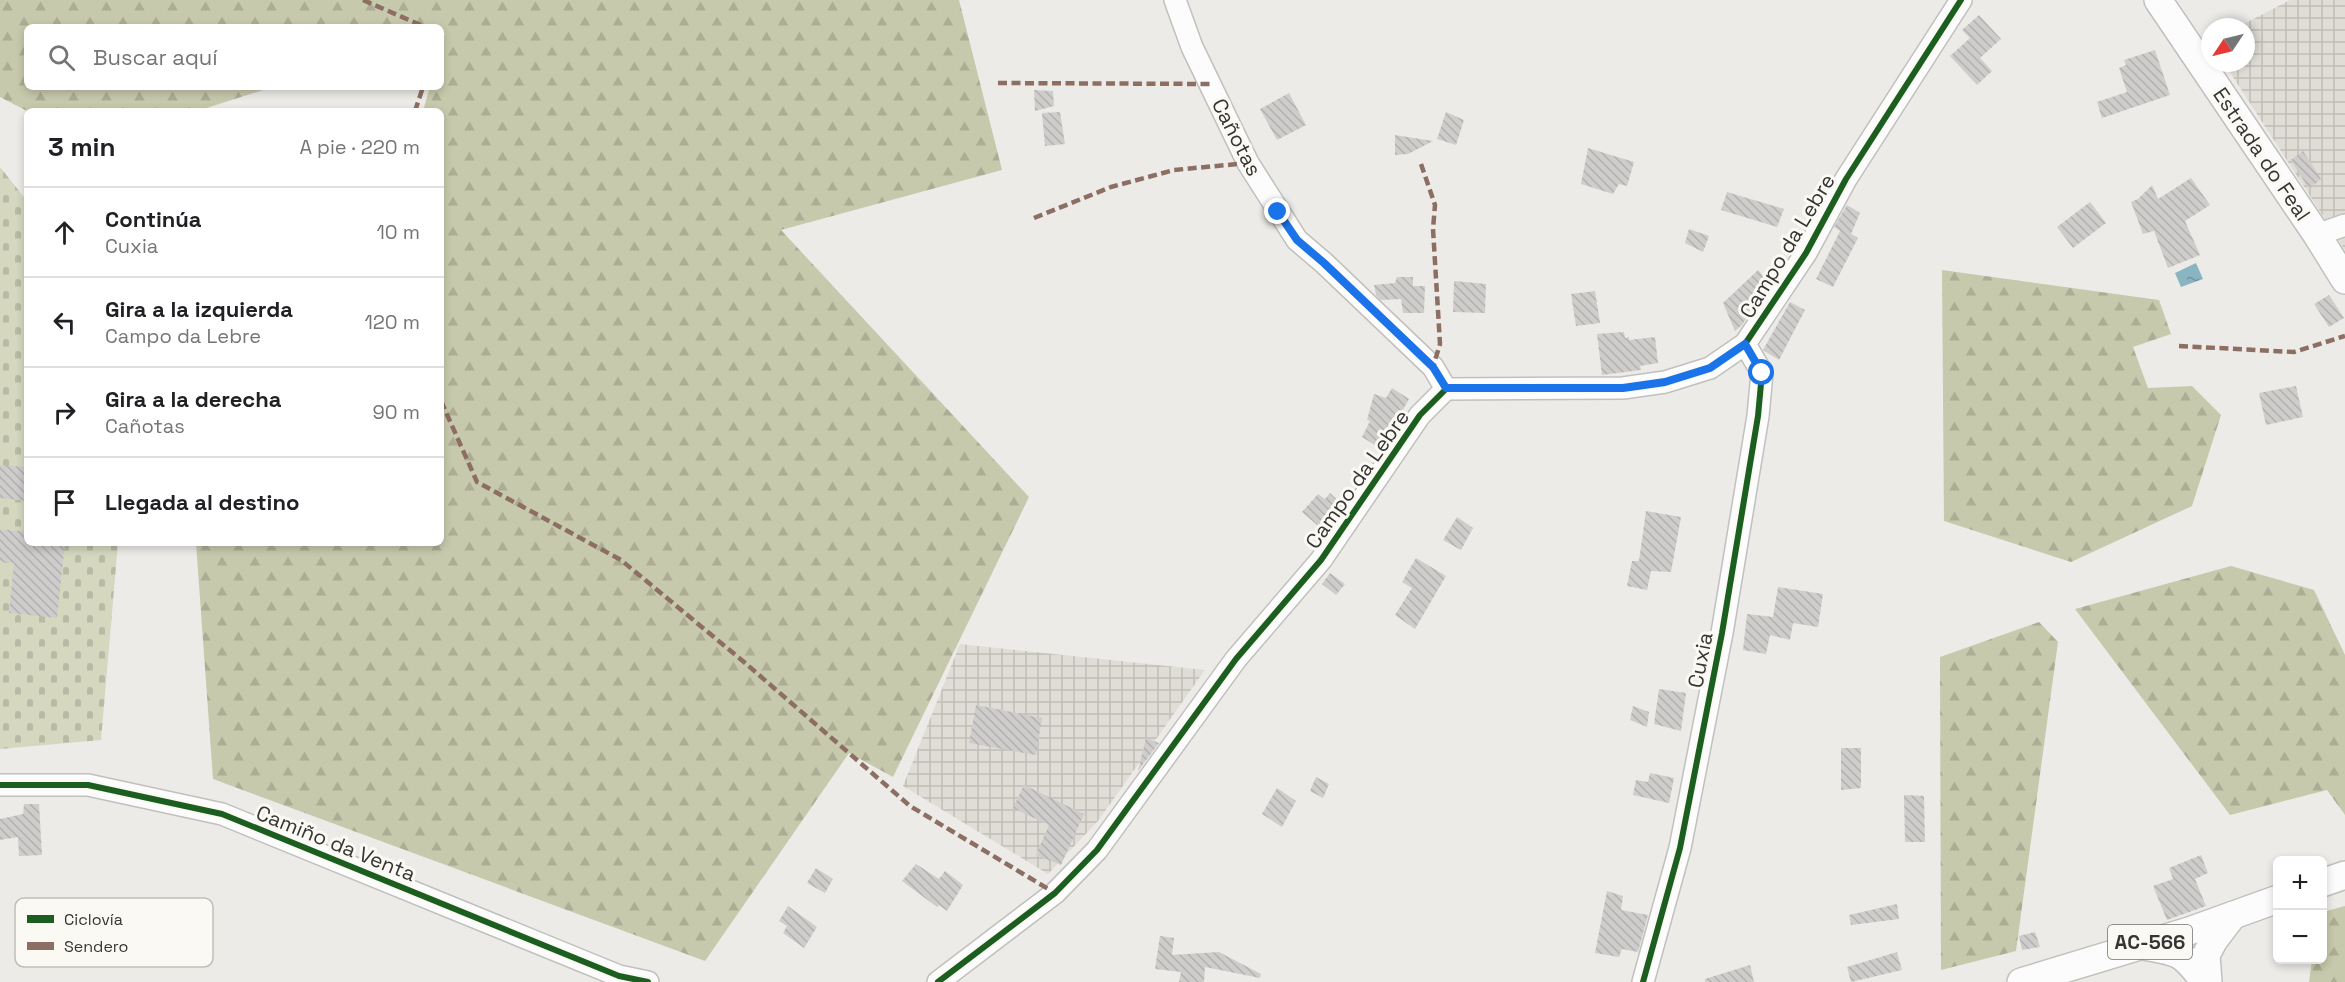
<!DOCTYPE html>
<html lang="es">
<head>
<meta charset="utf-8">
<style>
  :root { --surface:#fff; --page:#f6f6f6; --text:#202124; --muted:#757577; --line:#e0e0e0 }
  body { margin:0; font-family:"Space Grotesk",sans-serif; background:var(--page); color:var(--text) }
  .controls { position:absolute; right:18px; bottom:18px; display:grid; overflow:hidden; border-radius:9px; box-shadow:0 3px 9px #0003 }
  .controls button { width:54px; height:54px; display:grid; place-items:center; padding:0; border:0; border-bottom:2px solid var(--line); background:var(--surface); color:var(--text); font:30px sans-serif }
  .compass { position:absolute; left:2201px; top:18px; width:54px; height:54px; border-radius:50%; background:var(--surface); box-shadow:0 3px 9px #0003; rotate:235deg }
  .stop { position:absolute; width:18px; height:18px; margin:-14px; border:4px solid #1a73e8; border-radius:50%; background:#fff }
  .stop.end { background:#1a73e8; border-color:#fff; box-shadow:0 2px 6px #0008 }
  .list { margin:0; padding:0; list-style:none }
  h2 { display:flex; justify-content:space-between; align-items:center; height:78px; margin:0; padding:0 24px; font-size:26px }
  h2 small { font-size:20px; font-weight:400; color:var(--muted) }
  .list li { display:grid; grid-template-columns:39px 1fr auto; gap:18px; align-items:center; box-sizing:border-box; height:90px; padding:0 24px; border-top:2px solid var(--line) }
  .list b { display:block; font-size:22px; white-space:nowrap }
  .list p { margin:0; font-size:20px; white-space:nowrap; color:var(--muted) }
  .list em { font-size:20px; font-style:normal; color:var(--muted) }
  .icon { flex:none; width:33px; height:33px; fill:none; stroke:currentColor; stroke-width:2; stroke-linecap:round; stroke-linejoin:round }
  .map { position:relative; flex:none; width:2345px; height:982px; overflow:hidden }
  .search { position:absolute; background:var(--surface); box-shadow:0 3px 9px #0003; left:24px; top:24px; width:420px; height:66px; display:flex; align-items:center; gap:15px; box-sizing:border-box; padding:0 21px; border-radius:9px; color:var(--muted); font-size:22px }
  .panel { position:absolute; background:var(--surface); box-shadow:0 3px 9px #0003; left:24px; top:108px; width:420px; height:438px; border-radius:9px }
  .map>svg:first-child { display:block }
</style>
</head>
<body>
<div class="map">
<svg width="2345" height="982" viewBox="0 0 2345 982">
  <defs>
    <pattern id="industrial-grid" width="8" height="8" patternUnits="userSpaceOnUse" patternTransform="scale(1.5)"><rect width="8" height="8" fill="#dfddd5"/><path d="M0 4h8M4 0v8" fill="none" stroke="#c0beb7"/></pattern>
    <pattern id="forest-firs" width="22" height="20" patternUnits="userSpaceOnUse" patternTransform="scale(1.5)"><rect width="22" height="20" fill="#c7c9ac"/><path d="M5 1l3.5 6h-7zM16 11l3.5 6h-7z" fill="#acad94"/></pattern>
    <pattern id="cemetery-stones" width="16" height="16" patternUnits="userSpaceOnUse" patternTransform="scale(1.5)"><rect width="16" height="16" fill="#d5d8bf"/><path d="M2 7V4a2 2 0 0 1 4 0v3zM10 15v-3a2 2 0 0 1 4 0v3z" fill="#b7baa5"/></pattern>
    <pattern id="water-ripples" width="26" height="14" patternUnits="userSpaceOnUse" patternTransform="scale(1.5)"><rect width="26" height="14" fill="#89b4c2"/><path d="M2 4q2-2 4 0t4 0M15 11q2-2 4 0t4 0" fill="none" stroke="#71939e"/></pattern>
    <pattern id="building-back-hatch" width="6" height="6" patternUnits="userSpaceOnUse" patternTransform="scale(1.5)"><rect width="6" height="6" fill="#cfcdcc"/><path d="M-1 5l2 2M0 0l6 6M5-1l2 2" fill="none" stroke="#b2b1b0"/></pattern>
  </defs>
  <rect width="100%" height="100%" fill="#ecebe8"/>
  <path fill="url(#industrial-grid)" d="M 2290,0 L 2345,0 L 2345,250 L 2224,63 L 2246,63 L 2246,27 L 2238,27 Z
    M 960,644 L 1205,670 L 1098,821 L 1048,874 L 903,786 Z"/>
  <path fill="url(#forest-firs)" d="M 0,0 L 959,0 L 1002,170 L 781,230 L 1029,497 L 893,777 L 849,753 L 705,961 L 213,779 L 196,543 L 441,543 L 441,111 L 423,111 L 430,87 L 441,87 L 441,47 L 445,33 L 441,34 L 441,27 L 27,27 L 27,87 L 273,87 L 197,111 L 27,111 L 0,97 Z
    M 1942,270 L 2159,300 L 2171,334 L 2133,347 L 2148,388 L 2192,386 L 2221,415 L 2192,506 L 2071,562 L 1944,521 Z
    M 2231,566 L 2314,590 L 2345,655 L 2345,815 L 2327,790 L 2230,815 L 2075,609 Z
    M 2039,622 L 2058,642 L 2016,951 L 1941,970 L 1940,657 Z
    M 2345,906 L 2345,982 L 2309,982 L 2312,960 L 2322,960 L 2323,912 Z"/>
  <path fill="url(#cemetery-stones)" d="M 0,167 L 27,201 L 27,543 L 118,543 L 101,740 L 0,749 Z"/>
  <path fill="url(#water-ripples)" d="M 2196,263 L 2203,279 L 2181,287 L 2175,273 Z"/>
  <path fill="url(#building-back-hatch)" d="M 1979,15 L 2001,39 L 1980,58 L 1992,71 L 1977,85 L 1950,56 L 1970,38 L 1962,30 Z
    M 2155,50 L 2170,95 L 2102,118 L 2097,102 L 2127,92 L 2119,68 L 2126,65 L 2124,60 Z
    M 1034,90 L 1053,91 L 1054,106 L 1035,111 Z
    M 1289,93 L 1306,125 L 1277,140 L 1260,109 Z
    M 1060,112 L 1065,144 L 1045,146 L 1042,113 Z
    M 1446,112 L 1464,120 L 1456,145 L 1437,139 Z
    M 1395,135 L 1433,141 L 1408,154 L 1395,155 Z
    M 1588,148 L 1634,162 L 1627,186 L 1619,184 L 1613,194 L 1581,184 Z
    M 2303,151 L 2321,179 L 2309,189 L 2291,160 Z
    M 2191,178 L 2210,205 L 2185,221 L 2200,255 L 2168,268 L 2154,231 L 2143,234 L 2131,202 L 2138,199 L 2152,185 L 2158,199 Z
    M 1727,192 L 1784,209 L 1777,227 L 1721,210 Z
    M 2090,202 L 2106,223 L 2073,248 L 2057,227 Z
    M 1847,205 L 1860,213 L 1851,234 L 1858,238 L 1833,287 L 1816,279 L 1840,231 L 1834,227 Z
    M 1689,229 L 1709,236 L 1703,252 L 1685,243 Z
    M 1758,270 L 1770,284 L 1757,303 L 1748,312 L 1749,314 L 1742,325 L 1735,331 L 1723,303 Z
    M 1397,277 L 1413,277 L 1413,286 L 1425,286 L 1424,313 L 1403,313 L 1401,299 L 1381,300 L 1376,295 L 1374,285 L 1395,283 Z
    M 1454,281 L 1486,284 L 1485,313 L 1453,312 Z
    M 1595,291 L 1600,323 L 1576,326 L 1571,294 Z
    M 2329,295 L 2344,318 L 2329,327 L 2314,304 Z
    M 1790,302 L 1805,310 L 1779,360 L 1763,350 Z
    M 1624,332 L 1625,338 L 1629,337 L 1629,340 L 1655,337 L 1658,363 L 1640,366 L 1641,370 L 1602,375 L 1597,334 Z
    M 2296,386 L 2303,417 L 2266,425 L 2259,393 Z
    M 1392,388 L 1409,399 L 1381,449 L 1362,437 L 1370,421 L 1367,420 L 1374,394 L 1386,398 Z
    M 0,465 L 27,467 L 27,501 L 0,498 Z
    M 1330,493 L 1343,505 L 1324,531 L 1302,512 L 1318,494 L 1325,499 Z
    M 1646,511 L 1681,517 L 1671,572 L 1651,571 L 1647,590 L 1627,586 L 1632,561 L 1639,561 Z
    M 1457,517 L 1473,528 L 1461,550 L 1443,540 Z
    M 0,529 L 27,532 L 27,543 L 65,543 L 57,618 L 9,613 L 14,563 L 0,561 Z
    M 1416,558 L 1446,576 L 1415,629 L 1395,615 L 1412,588 L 1402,582 Z
    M 1330,573 L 1345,584 L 1336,595 L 1322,584 Z
    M 1778,587 L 1823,594 L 1818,627 L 1793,623 L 1790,640 L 1770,635 L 1766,654 L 1743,650 L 1747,614 L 1773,617 Z
    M 1659,689 L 1686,693 L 1681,731 L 1654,724 Z
    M 976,705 L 1042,718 L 1036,755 L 969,743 Z
    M 1633,706 L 1649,712 L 1647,727 L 1630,720 Z
    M 1146,738 L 1159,743 L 1138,771 Z
    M 1841,748 L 1861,748 L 1861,788 L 1841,790 Z
    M 1650,773 L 1674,778 L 1669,803 L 1633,795 L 1636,780 L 1648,782 Z
    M 1316,777 L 1329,784 L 1323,798 L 1310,791 Z
    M 1024,785 L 1084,814 L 1061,865 L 1036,855 L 1049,825 L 1013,808 Z
    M 1277,788 L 1296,801 L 1282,827 L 1262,814 Z
    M 1904,795 L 1924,796 L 1925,842 L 1905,842 Z
    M 24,804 L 39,804 L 42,855 L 19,856 L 18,837 L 0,840 L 0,819 L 23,814 Z
    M 2201,855 L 2208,873 L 2195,879 L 2206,906 L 2167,920 L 2153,886 L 2173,879 L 2169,868 Z
    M 916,864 L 939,879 L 945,871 L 963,885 L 947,911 L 939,905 L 937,907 L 902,881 Z
    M 816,868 L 833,879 L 825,893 L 807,883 Z
    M 1607,891 L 1623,896 L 1621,910 L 1648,915 L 1638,952 L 1622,949 L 1619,957 L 1595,953 Z
    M 1897,904 L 1899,919 L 1851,925 L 1849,915 Z
    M 788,906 L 817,927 L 804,948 L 783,933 L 787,926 L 779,921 Z
    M 2035,932 L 2040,947 L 2022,950 L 2019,936 Z
    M 1160,936 L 1174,938 L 1172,955 L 1219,952 L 1261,974 L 1260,978 L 1205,967 L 1204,982 L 1179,982 L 1181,972 L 1155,969 Z
    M 1897,952 L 1902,970 L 1851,982 L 1847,967 Z
    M 1750,965 L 1754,982 L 1705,982 L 1705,979 Z"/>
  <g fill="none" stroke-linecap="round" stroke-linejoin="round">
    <defs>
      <path id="minor" d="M 1175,0 L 1192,47 L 1248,163 L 1297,240 L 1324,263 L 1433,367 L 1446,389
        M 2317,235 L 2345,225
        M 0,785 L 88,785 L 222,814 L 619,976 L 648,982
        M 938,982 L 1055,893 L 1097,850 L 1236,659 L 1321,560 L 1420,415 L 1446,389 L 1623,388 L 1665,382 L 1710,368 L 1745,344 L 1806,253 L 1846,179 L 1961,0
        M 1643,982 L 1680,848 L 1722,633 L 1758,416 L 1762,373 L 1745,344"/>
      <path id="major" d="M 2158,0 L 2317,235 L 2345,280
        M 2322,883 L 2345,875
        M 2143,946 C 2180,952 2182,952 2205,982
        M 2021,982 L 2189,931 L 2278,899
        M 2208,982 L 2206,955 L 2214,940 L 2233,915"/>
    </defs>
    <use href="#minor" stroke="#c1c0be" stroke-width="24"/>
    <use href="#major" stroke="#c1c0be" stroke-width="30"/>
    <use href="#minor" stroke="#fcfcfc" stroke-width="21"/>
    <use href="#major" stroke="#fcfcfc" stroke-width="27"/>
    <path stroke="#8d6e63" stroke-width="4.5" stroke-dasharray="9 4.5" stroke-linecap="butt" d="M 363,0 L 425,27
      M 998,83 L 1210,84
      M 415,111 L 423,87
      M 1421,164 L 1435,205 L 1433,229 L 1440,344 L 1433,367
      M 1034,218 L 1111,187 L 1174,170 L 1248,163
      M 2179,346 L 2294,352 L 2345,336
      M 441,401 L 477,482 L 621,560 L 744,662 L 910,806 L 1055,893"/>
    <defs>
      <path id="cycleway" d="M 0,785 L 88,785 L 222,814 L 619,976 L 648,982
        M 938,982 L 1055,893 L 1097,850 L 1236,659 L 1321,560 L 1420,415 L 1446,389 L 1623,388 L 1665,382 L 1710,368 L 1745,344 L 1806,253 L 1846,179 L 1961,0
        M 1643,982 L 1680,848 L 1722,633 L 1758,416 L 1762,373 L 1745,344"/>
    </defs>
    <use href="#cycleway" stroke="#fbf9f4" stroke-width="10"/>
    <use href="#cycleway" stroke="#1b5e20" stroke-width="6"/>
  </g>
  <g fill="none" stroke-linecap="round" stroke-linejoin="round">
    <path stroke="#1a73e8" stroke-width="8" d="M 1278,212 L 1297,240 L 1324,263 L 1433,367 L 1446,388 L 1623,388 L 1665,382 L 1710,368 L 1745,344 L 1762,373"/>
  </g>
  <g text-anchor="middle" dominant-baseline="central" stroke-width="6" stroke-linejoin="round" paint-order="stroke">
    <rect fill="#fbf9f4" stroke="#71706d" stroke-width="1.5" x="2108" y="925" width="84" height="34" rx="4.5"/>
    <g font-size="20" font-weight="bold" fill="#363533">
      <text x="2150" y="942">AC-566</text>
    </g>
    <g font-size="21" fill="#363533" stroke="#fbf9f4">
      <text transform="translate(1237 137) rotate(63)">Cañotas</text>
      <text transform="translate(2262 154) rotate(56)">Estrada do Feal</text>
      <text transform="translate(1787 246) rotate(-59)">Campo da Lebre</text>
      <text transform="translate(1357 479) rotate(-55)">Campo da Lebre</text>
      <text transform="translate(1700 660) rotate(-79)">Cuxia</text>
      <text transform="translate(336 843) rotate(22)">Camiño da Venta</text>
    </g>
  </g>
  <rect x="15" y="898" width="198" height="69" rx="9" fill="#fbf9f4" stroke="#c0beba" stroke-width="1.5"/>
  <rect x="27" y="915" width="27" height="8" fill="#1b5e20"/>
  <rect x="27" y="942" width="27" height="8" fill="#8d6e63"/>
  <g font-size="16" fill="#363533">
    <text x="64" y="925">Ciclovía</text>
    <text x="64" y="952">Sendero</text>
  </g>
</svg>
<div class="controls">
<button>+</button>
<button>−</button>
</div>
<svg class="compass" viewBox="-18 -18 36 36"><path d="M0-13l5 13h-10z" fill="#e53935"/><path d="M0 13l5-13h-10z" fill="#757577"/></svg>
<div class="stop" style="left:1762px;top:373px"></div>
<div class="stop end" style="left:1278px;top:212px"></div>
<div class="search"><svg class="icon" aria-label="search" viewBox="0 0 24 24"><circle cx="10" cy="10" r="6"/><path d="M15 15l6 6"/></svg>Buscar aquí</div>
<section class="panel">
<h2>3 min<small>A pie · 220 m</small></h2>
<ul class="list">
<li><svg class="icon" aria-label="ahead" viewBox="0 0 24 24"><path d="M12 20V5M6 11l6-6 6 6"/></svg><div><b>Continúa</b><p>Cuxia</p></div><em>10 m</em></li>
<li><svg class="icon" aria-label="left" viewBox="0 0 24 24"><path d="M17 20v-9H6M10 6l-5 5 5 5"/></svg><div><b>Gira a la izquierda</b><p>Campo da Lebre</p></div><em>120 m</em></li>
<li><svg class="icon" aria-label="right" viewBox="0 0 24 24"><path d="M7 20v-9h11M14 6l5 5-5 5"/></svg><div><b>Gira a la derecha</b><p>Cañotas</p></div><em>90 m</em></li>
<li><svg class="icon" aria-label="arrive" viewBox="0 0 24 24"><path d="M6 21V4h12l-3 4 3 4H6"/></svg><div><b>Llegada al destino</b></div></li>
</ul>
</section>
</div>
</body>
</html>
